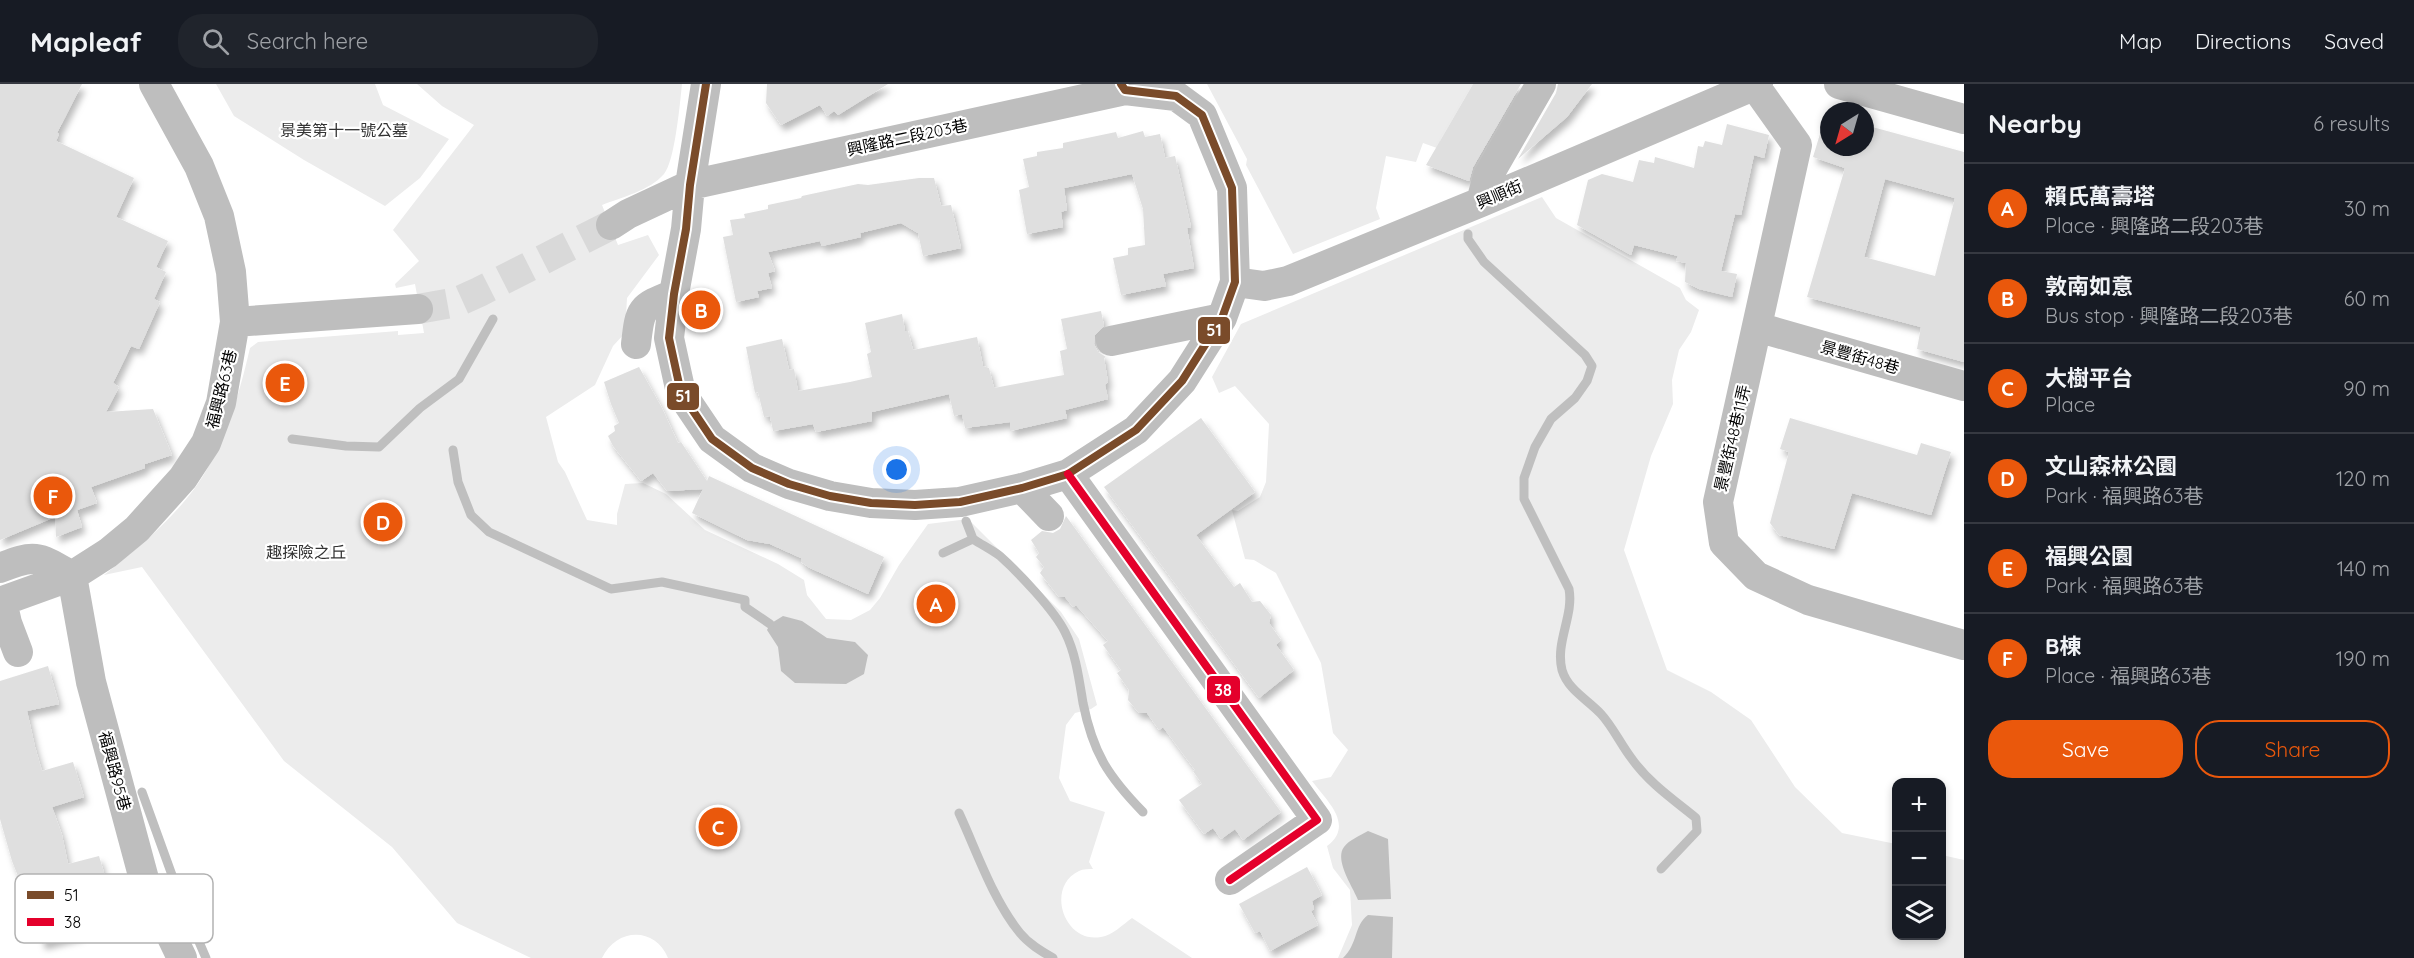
<!DOCTYPE html>
<html lang="en">
<head>
<meta charset="utf-8">
<style>
  :root { --surface:#171b24; --page:#20242c; --text:#f1f3f6; --muted:#9ea1a6; --line:#363941; --accent:#ea580c }
  body { margin:0; font-family:Quicksand,"Noto Sans TC",sans-serif; background:var(--page); color:var(--text) }
  .controls { position:absolute; right:18px; bottom:18px; display:grid; overflow:hidden; border-radius:12px; box-shadow:0 3px 9px #0003 }
  .controls button { width:54px; height:54px; display:grid; place-items:center; padding:0; border:0; border-bottom:2px solid var(--line); background:var(--surface); color:var(--text); font:30px sans-serif }
  .compass { position:absolute; left:1820px; top:18px; width:54px; height:54px; border-radius:50%; background:var(--surface); box-shadow:0 3px 9px #0003; rotate:217deg }
  .you { position:absolute; left:897px; top:386px; width:21px; height:21px; margin:-15px; border:4px solid #fff; border-radius:50%; background:#1a73e8; box-shadow:0 0 0 9px #1a73e833 }
  .badge { display:grid; place-items:center; width:39px; height:39px; border-radius:50%; background:var(--accent); color:#fff; font-size:20px; font-weight:700 }
  .pin { position:absolute; translate:-50% -50%; border:3px solid #fff; box-shadow:0 2px 6px #0006 }
  .list { margin:0; padding:0; list-style:none }
  h2 { display:flex; justify-content:space-between; align-items:center; height:78px; margin:0; padding:0 24px; font-size:26px }
  h2 small { font-size:20px; font-weight:400; color:var(--muted) }
  .list li { display:grid; grid-template-columns:39px 1fr auto; gap:18px; align-items:center; box-sizing:border-box; height:90px; padding:0 24px; border-top:2px solid var(--line) }
  .list b { display:block; font-size:22px; white-space:nowrap }
  .list p { margin:0; font-size:20px; white-space:nowrap; color:var(--muted) }
  .list em { font-size:20px; font-style:normal; color:var(--muted) }
  .actions { display:flex; gap:12px; padding:18px 24px }
  .actions a { flex:1; padding:14px 0; border:2px solid var(--accent); border-radius:24px; text-align:center; font-size:21px; color:var(--accent) }
  .actions .main { background:var(--accent); color:#fff }
  .icon { flex:none; width:33px; height:33px; fill:none; stroke:currentColor; stroke-width:2; stroke-linecap:round; stroke-linejoin:round }
  .map { position:relative; flex:none; width:1964px; height:874px; overflow:hidden }
  header { display:flex; align-items:center; gap:36px; box-sizing:border-box; height:84px; padding:0 30px; background:var(--surface); border-bottom:2px solid var(--line) }
  header strong { font-size:28px }
  nav { display:flex; gap:33px; margin-inline-start:auto; font-size:21px }
  .search { width:420px; height:54px; background:var(--page); display:flex; align-items:center; gap:15px; box-sizing:border-box; padding:0 21px; border-radius:24px; color:var(--muted); font-size:22px }
  main { display:flex }
  aside { flex:1; background:var(--surface) }
  .map>svg:first-child { display:block }
</style>
</head>
<body>
<header>
<strong>Mapleaf</strong>
<div class="search"><svg class="icon" aria-label="search" viewBox="0 0 24 24"><circle cx="10" cy="10" r="6"/><path d="M15 15l6 6"/></svg>Search here</div>
<nav><a>Map</a><a>Directions</a><a>Saved</a></nav>
</header>
<main>
<div class="map">
<svg width="1964" height="874" viewBox="0 0 1964 874">
  <defs>
    <filter id="shadow"><feDropShadow dx="3.5" dy="6" stdDeviation="3" flood-color="#0004"/></filter>
  </defs>
  <rect width="100%" height="100%" fill="#fff"/>
  <path fill="#ececec" d="M 216,0 L 375,0 L 383,21 L 449,55 L 420,94 L 385,122 L 304,76 L 234,32 Z
    M 417,0 L 682,0 C 680,19 675,77 664,90 C 649,107 622,113 602,121 L 618,161 L 648,151 L 659,171 L 627,214 L 625,249 L 613,262 L 595,301 L 546,333 L 558,378 L 565,388 L 587,436 L 617,441 L 617,430 L 625,400 L 643,399 L 666,410 L 705,446 L 778,480 L 804,496 L 807,511 L 826,535 L 851,536 L 870,526 L 880,514 L 899,481 L 928,440 L 968,435 L 1061,528 L 1079,555 L 1097,621 L 1091,625 L 1075,629 L 1066,641 L 1059,694 L 1070,717 L 1105,728 L 1089,778 L 1093,785 C 1089,785 1083,785 1079,787 C 1045,803 1064,860 1101,853 C 1113,851 1122,841 1132,834 L 1192,874 L 668,874 C 655,842 616,844 602,874 L 531,874 L 457,839 L 392,763 L 284,677 L 142,483 L 104,491 C 137,465 172,436 197,401 C 225,361 239,311 250,264 L 258,258 L 398,247 L 398,251 L 424,249 L 415,200 L 396,204 L 395,200 L 419,177 L 393,146 L 474,41 L 442,22 Z
    M 1207,0 L 1473,0 L 1440,57 L 1448,68 L 1423,59 L 1416,78 L 1386,72 L 1376,124 L 1380,135 L 1293,170 L 1246,81 L 1247,75 Z
    M 1542,113 L 1556,134 L 1680,204 L 1686,216 L 1699,226 L 1691,248 L 1679,266 L 1672,296 L 1673,320 L 1651,372 L 1624,466 L 1667,586 L 1711,608 L 1751,636 L 1795,703 L 1842,749 L 1896,760 L 1896,852 L 1942,852 L 1942,771 L 1964,776 L 1964,874 L 1338,874 L 1352,841 L 1350,806 L 1333,784 L 1327,762 C 1355,741 1327,717 1312,697 L 1331,693 L 1348,666 L 1333,649 L 1321,579 L 1276,489 L 1254,476 L 1245,475 L 1232,426 L 1238,427 L 1260,413 L 1266,398 L 1269,340 L 1235,302 L 1219,309 L 1212,293 L 1241,240 Z"/>
  <path fill="#bfbfbf" d="M 783,532 L 802,537 L 827,554 L 855,558 L 868,571 L 864,590 L 846,600 L 795,599 L 781,587 L 778,563 L 767,546 L 770,540 Z
    M 1368,747 L 1388,755 L 1391,815 L 1358,816 C 1353,803 1334,776 1344,763 C 1349,756 1361,751 1368,747 Z
    M 1368,831 L 1393,833 L 1392,874 L 1343,874 C 1358,860 1354,841 1368,831 Z"/>
  <g fill="none" stroke-linecap="round" stroke-linejoin="round">
    <path stroke="#bfbfbf" stroke-width="9" d="M 1468,150 L 1468,155 L 1484,178 L 1585,271 L 1592,282 L 1587,297 L 1575,314 L 1551,335 L 1535,363 L 1524,394 L 1524,415 L 1569,505 C 1574,532 1555,558 1562,586 C 1568,606 1587,615 1601,630 C 1613,643 1621,661 1632,675 C 1649,699 1674,716 1696,734 L 1697,747 L 1661,785
      M 292,355 L 346,362 L 379,363 L 420,324 L 459,295 L 493,235
      M 453,366 L 458,398 L 471,431 L 489,448 L 611,505 L 662,498 L 745,516 L 745,523 L 770,540
      M 973,455 C 982,461 992,466 1000,472 C 1019,489 1054,526 1065,548 C 1076,570 1079,595 1083,619 C 1093,669 1108,692 1143,728
      M 943,469 L 973,455 L 966,437
      M 142,708 L 181,816 L 206,874
      M 959,729 C 977,768 993,816 1020,849 C 1029,860 1041,867 1053,874"/>
  </g>
  <path fill="#dfdfdf" fill-rule="evenodd" filter="url(#shadow)" d="M 0,0 L 82,0 L 57,49 L 59,50 L 56,57 L 134,94 L 116,133 L 168,157 L 156,183 L 166,188 L 154,215 L 160,218 L 139,265 L 131,262 L 113,299 L 119,303 L 106,328 L 153,325 L 172,371 L 145,380 L 145,384 L 91,403 L 97,419 L 77,426 L 82,443 L 56,453 L 55,433 L 0,456 Z
    M 767,0 L 888,0 L 838,31 L 834,27 L 827,32 L 820,21 L 781,41 L 766,19 Z
    M 1473,0 L 1521,0 L 1473,83 L 1469,97 L 1426,81 Z
    M 1558,0 L 1592,0 L 1567,33 L 1518,75 L 1556,9 Z
    M 1827,27 L 1829,28 L 1829,63 L 1865,63 L 1865,41 L 1964,68 L 1964,278 L 1917,265 L 1921,243 L 1807,213 L 1845,84 L 1813,73 ZM 1885,95 L 1955,114 L 1935,192 L 1864,173 Z
    M 1727,40 L 1769,51 L 1764,74 L 1754,71 L 1741,131 L 1735,130 L 1721,187 L 1737,190 L 1732,213 L 1699,205 L 1685,198 L 1686,179 L 1676,177 L 1678,172 L 1634,161 L 1631,171 L 1577,141 L 1588,96 L 1602,90 L 1633,98 L 1639,76 L 1654,79 L 1655,73 L 1694,84 L 1698,62 L 1703,63 L 1705,57 L 1722,61 Z
    M 1143,47 L 1145,53 L 1160,50 L 1165,74 L 1175,72 L 1191,143 L 1187,144 L 1194,184 L 1163,190 L 1166,202 L 1121,211 L 1113,174 L 1128,171 L 1128,164 L 1145,161 L 1143,125 L 1132,90 L 1064,104 L 1067,126 L 1061,128 L 1063,143 L 1027,150 L 1019,106 L 1029,103 L 1023,75 L 1037,72 L 1037,68 L 1063,64 L 1063,59 L 1116,48 L 1118,54 Z
    M 919,94 L 934,94 L 941,122 L 951,121 L 961,164 L 923,172 L 918,149 L 901,139 L 860,149 L 861,153 L 822,162 L 820,157 L 768,168 L 775,187 L 768,189 L 772,204 L 757,207 L 759,213 L 736,218 L 723,153 L 733,151 L 730,136 L 745,134 L 744,130 L 768,125 L 768,121 L 801,114 L 802,112 L 858,100 L 868,101 Z
    M 1101,227 L 1104,242 L 1095,251 L 1094,260 L 1098,268 L 1106,273 L 1104,274 L 1108,298 L 1105,301 L 1108,315 L 1065,326 L 1067,334 L 1010,347 L 1010,338 L 965,344 L 962,330 L 954,332 L 949,310 L 872,328 L 872,337 L 816,348 L 813,340 L 773,347 L 770,332 L 764,333 L 758,308 L 755,309 L 746,263 L 782,255 L 789,286 L 794,285 L 798,307 L 850,298 L 872,293 L 867,270 L 871,268 L 865,239 L 902,230 L 905,247 L 908,247 L 913,266 L 977,253 L 983,282 L 989,284 L 994,304 L 1064,291 L 1060,267 L 1067,265 L 1061,235 Z
    M 639,283 L 662,324 L 678,359 L 681,358 L 707,397 L 709,392 L 884,473 L 868,510 L 810,484 L 801,478 L 801,474 L 770,460 L 747,456 L 692,429 L 703,405 L 667,407 L 653,389 L 641,397 L 613,362 L 608,352 L 615,347 L 614,342 L 619,339 L 611,320 L 604,298 Z
    M 1201,334 L 1255,408 L 1196,451 L 1234,503 L 1240,499 L 1252,518 L 1260,517 L 1271,531 L 1269,539 L 1281,556 L 1276,561 L 1294,586 L 1259,614 L 1104,403 Z
    M 1790,334 L 1917,371 L 1921,359 L 1951,368 L 1931,431 L 1852,409 L 1834,465 L 1779,451 L 1770,439 L 1789,368 L 1780,365 Z
    M 1066,432 L 1281,728 L 1243,756 L 1235,745 L 1221,755 L 1213,744 L 1204,750 L 1179,716 L 1202,700 L 1193,687 L 1195,686 L 1163,643 L 1159,646 L 1147,629 L 1139,629 L 1128,616 L 1129,606 L 1117,589 L 1121,586 L 1103,561 L 1108,557 L 1076,521 L 1073,523 L 1065,513 L 1059,513 L 1040,489 L 1044,483 L 1036,473 L 1039,469 L 1031,456 L 1042,447 L 1053,449 L 1060,445 Z
    M 48,582 L 59,620 L 27,627 L 35,663 L 42,687 L 73,678 L 84,713 L 52,723 L 62,751 L 68,780 L 99,772 L 110,809 L 78,816 L 81,832 L 77,832 L 81,850 L 42,860 L 39,846 L 32,847 L 26,826 L 31,825 L 12,777 L 0,735 L 0,597 Z
    M 1307,783 L 1322,811 L 1312,817 L 1314,825 L 1311,827 L 1318,841 L 1270,867 L 1260,847 L 1255,849 L 1239,820 Z"/>
  <g fill="none" stroke-linecap="round" stroke-linejoin="round">
    <path stroke="#d9d9d9" stroke-width="30" stroke-dasharray="30 15" stroke-linecap="butt" d="M 418,225 L 457,218 L 479,208 L 611,141"/>
    <path stroke="#bebebe" stroke-width="30" d="M 706,0 L 690,101 L 686,145 L 674,210 L 669,254 L 681,309 L 712,355 L 752,384 L 789,400 L 830,412 L 871,419 L 915,421 L 960,418 L 1022,404 L 1068,390 L 1136,346 L 1182,297 L 1222,234 L 1235,198 L 1232,104 L 1202,31 L 1176,12 L 1125,6 L 1121,0
      M 1839,0 L 1964,35
      M 1755,2 L 1797,61 L 1718,418 L 1724,459 L 1756,492 L 1808,516 L 1964,561
      M 1481,118 L 1488,92 L 1541,0
      M 611,141 L 628,130 L 690,101 L 1125,6
      M 1235,198 L 1264,202 L 1288,197 L 1481,118 L 1758,0
      M 235,238 L 418,225
      M 1757,243 L 1964,302
      M 1111,257 L 1222,234
      M 636,260 C 640,224 640,224 674,210
      M 1068,390 L 1317,736 L 1230,796
      M 1022,404 L 1049,432
      M 0,484 C 36,469 39,473 72,492 L 91,598 L 144,795 L 182,874
      M 2,517 L 7,539 L 18,568
      M 0,518 L 72,492 L 108,469 L 137,445 L 183,394 L 206,359 L 221,319 L 235,238 L 231,188 L 219,132 L 199,82 L 154,0"/>
    <defs>
      <path id="bus-1" d="M 706,0 L 690,101 L 686,145 L 674,210 L 669,254 L 681,309 L 712,355 L 752,384 L 789,400 L 830,412 L 871,419 L 915,421 L 960,418 L 1022,404 L 1068,390 L 1136,346 L 1182,297 L 1222,234 L 1235,198 L 1232,104 L 1202,31 L 1176,12 L 1125,6 L 1121,0"/>
      <path id="bus-2" d="M 1068,390 L 1317,736 L 1230,796"/>
    </defs>
    <use href="#bus-1" stroke="#fff" stroke-width="12"/>
    <use href="#bus-2" stroke="#fff" stroke-width="12"/>
    <use href="#bus-1" stroke="#7a4b2a" stroke-width="8"/>
    <use href="#bus-2" stroke="#e4002b" stroke-width="8"/>
  </g>
  <g text-anchor="middle" dominant-baseline="central" stroke-width="4.5" stroke-linejoin="round" paint-order="stroke">
    <g font-size="16" fill="#333" stroke="#fff">
      <text x="344" y="46">景美第十一號公墓</text>
      <text x="306" y="468">趣探險之丘</text>
    </g>
    <g font-size="16" fill="#000" stroke="#fff">
      <text transform="translate(907 53) rotate(-12)">興隆路二段203巷</text>
      <text transform="translate(1499 110) rotate(-23)">興順街</text>
      <text transform="translate(1860 273) rotate(16)">景豐街48巷</text>
      <text transform="translate(221 305) rotate(-76)">福興路63巷</text>
      <text transform="translate(1732 354) rotate(-77)">景豐街48巷11弄</text>
      <text transform="translate(115 687) rotate(75)">福興路95巷</text>
    </g>
  </g>
  <rect x="15" y="790" width="198" height="69" rx="9" fill="#fff" stroke="#b2b2b2" stroke-width="1.5"/>
  <rect x="27" y="807" width="27" height="8" fill="#7a4b2a"/>
  <rect x="27" y="834" width="27" height="8" fill="#e4002b"/>
  <g font-size="16" fill="#000">
    <text x="64" y="817">51</text>
    <text x="64" y="844">38</text>
  </g>
  <g stroke="#fff" stroke-width="2">
    <rect x="1197" y="232" width="34" height="29" rx="6" fill="#7a4b2a"/>
    <rect x="666" y="298" width="34" height="29" rx="6" fill="#7a4b2a"/>
    <rect x="1206" y="591" width="35" height="29" rx="6" fill="#e4002b"/>
  </g>
  <g font-size="16" text-anchor="middle" font-weight="bold" fill="#fff">
    <text x="1214" y="252">51</text>
    <text x="683" y="318">51</text>
    <text x="1223" y="612">38</text>
  </g>
</svg>
<div class="controls">
<button>+</button>
<button>−</button>
<button><svg class="icon" aria-label="layers" viewBox="0 0 24 24"><path d="M12 4l9 5-9 5-9-5zM3 14l9 5 9-5"/></svg></button>
</div>
<svg class="compass" viewBox="-18 -18 36 36"><path d="M0-13l5 13h-10z" fill="#e53935"/><path d="M0 13l5-13h-10z" fill="#9ea1a6"/></svg>
<div class="you"></div>
<div class="pin badge" style="left:936px;top:520px">A</div>
<div class="pin badge" style="left:701px;top:226px">B</div>
<div class="pin badge" style="left:718px;top:743px">C</div>
<div class="pin badge" style="left:383px;top:438px">D</div>
<div class="pin badge" style="left:285px;top:299px">E</div>
<div class="pin badge" style="left:53px;top:412px">F</div>
</div>
<aside>
<h2>Nearby<small>6 results</small></h2>
<ul class="list">
<li><span class="badge">A</span><div><b>賴氏萬壽塔</b><p>Place · 興隆路二段203巷</p></div><em>30 m</em></li>
<li><span class="badge">B</span><div><b>敦南如意</b><p>Bus stop · 興隆路二段203巷</p></div><em>60 m</em></li>
<li><span class="badge">C</span><div><b>大樹平台</b><p>Place</p></div><em>90 m</em></li>
<li><span class="badge">D</span><div><b>文山森林公園</b><p>Park · 福興路63巷</p></div><em>120 m</em></li>
<li><span class="badge">E</span><div><b>福興公園</b><p>Park · 福興路63巷</p></div><em>140 m</em></li>
<li><span class="badge">F</span><div><b>B棟</b><p>Place · 福興路63巷</p></div><em>190 m</em></li>
</ul>
<div class="actions"><a class="main">Save</a><a>Share</a></div>
</aside>
</main>
</body>
</html>
